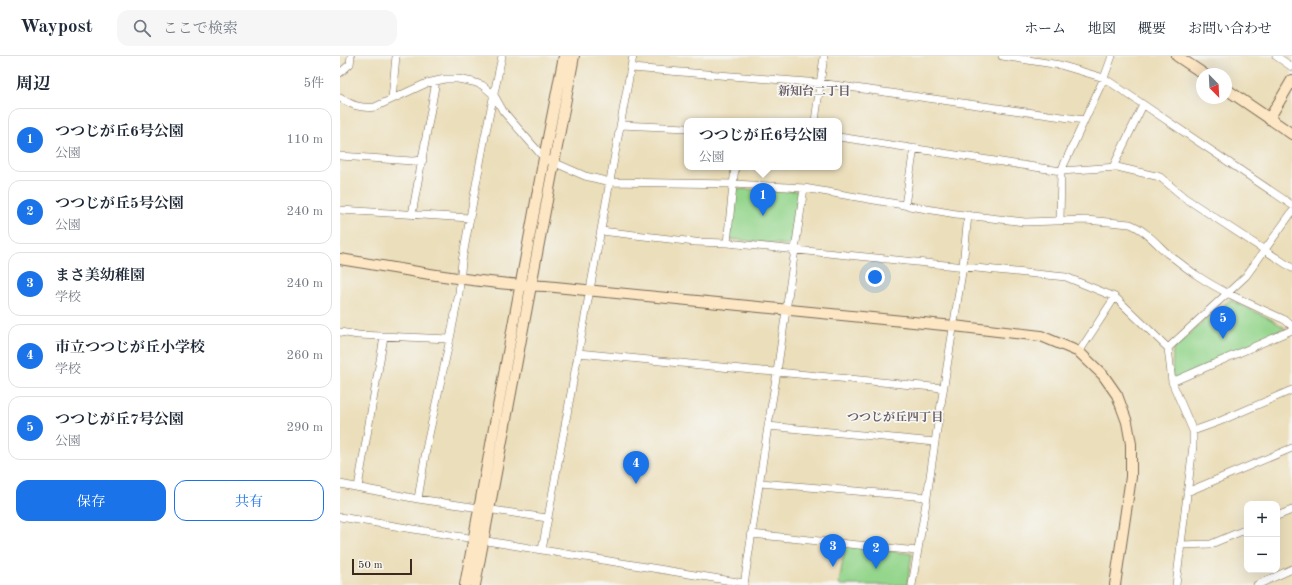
<!DOCTYPE html>
<html lang="ja">
<head>
<meta charset="utf-8">
<style>
  :root { --surface:#fff; --page:#f6f6f7; --text:#1f2937; --muted:#747a83; --line:#e0e1e3; --accent:#1a73e8 }
  body { margin:0; font-family:"Old Standard TT","Noto Serif JP",serif; background:var(--page); color:var(--text) }
  .controls { position:absolute; right:12px; bottom:12px; display:grid; overflow:hidden; border-radius:8px; box-shadow:0 4px 16px #0002 }
  .controls button { width:36px; height:36px; display:grid; place-items:center; padding:0; border:0; border-bottom:1px solid var(--line); background:var(--surface); color:var(--text); font:20px sans-serif }
  .compass { position:absolute; left:856px; top:12px; width:36px; height:36px; border-radius:50%; background:var(--surface); box-shadow:0 4px 16px #0002; rotate:156deg }
  .scale { position:absolute; left:12px; bottom:10px; width:60px; box-sizing:border-box; padding-left:4px; border:2px solid #3b2a1e; border-top:0; font-size:11px; line-height:14px; white-space:nowrap; color:#3b2a1e; -webkit-text-stroke:3px #f6f6f2; paint-order:stroke }
  .you { position:absolute; left:535px; top:221px; width:14px; height:14px; margin:-10px; border:3px solid #fff; border-radius:50%; background:#1a73e8; box-shadow:0 0 0 6px #1a73e833 }
  .badge { display:grid; place-items:center; width:26px; height:26px; border-radius:50%; background:var(--accent); color:#fff; font-size:13px; font-weight:700 }
  .pin { position:absolute; translate:-50% -33px; filter:drop-shadow(0 1px 2px #0008) }
  .pin::after { content:''; position:absolute; top:21px; width:14px; height:12px; background:inherit; clip-path:polygon(0 0,100% 0,50% 100%) }
  .popup { position:absolute; left:344px; top:62px; width:158px; height:52px; box-sizing:border-box; display:grid; place-content:center; border-radius:8px; background:var(--surface); filter:drop-shadow(0 1px 3px #0005); font-size:13px; white-space:nowrap; color:var(--muted) }
  .popup b { font-size:15px; color:var(--text) }
  .popup::after { content:''; position:absolute; left:50%; top:100%; margin-left:-8px; border:8px solid transparent; border-top-color:var(--surface) }
  .list { margin:0; padding:0; list-style:none }
  h2 { display:flex; justify-content:space-between; align-items:center; height:52px; margin:0; padding:0 16px; font-size:17px }
  h2 small { font-size:13px; font-weight:400; color:var(--muted) }
  .list li { display:grid; grid-template-columns:26px 1fr auto; gap:12px; align-items:center; box-sizing:border-box; height:64px; margin:0 8px 8px; padding:0 8px; border:1px solid var(--line); border-radius:12px }
  .list b { display:block; font-size:15px; white-space:nowrap }
  .list p { margin:0; font-size:13px; white-space:nowrap; color:var(--muted) }
  .list em { font-size:13px; font-style:normal; color:var(--muted) }
  .actions { display:flex; gap:8px; padding:12px 16px }
  .actions a { flex:1; padding:9px 0; border:1px solid var(--accent); border-radius:12px; text-align:center; font-size:14px; color:var(--accent) }
  .actions .main { background:var(--accent); color:#fff }
  .icon { flex:none; width:22px; height:22px; fill:none; stroke:currentColor; stroke-width:2; stroke-linecap:round; stroke-linejoin:round }
  .map { position:relative; flex:none; width:952px; height:529px; overflow:hidden }
  header { display:flex; align-items:center; gap:24px; box-sizing:border-box; height:56px; padding:0 20px; background:var(--surface); border-bottom:1px solid var(--line) }
  header strong { font-size:19px }
  nav { display:flex; gap:22px; margin-inline-start:auto; font-size:14px }
  .search { width:280px; height:36px; background:var(--page); display:flex; align-items:center; gap:10px; box-sizing:border-box; padding:0 14px; border-radius:12px; color:var(--muted); font-size:15px }
  main { display:flex }
  aside { flex:1; background:var(--surface) }
  .map>svg:first-child { display:block }
</style>
</head>
<body>
<header>
<strong>Waypost</strong>
<div class="search"><svg class="icon" aria-label="search" viewBox="0 0 24 24"><circle cx="10" cy="10" r="6"/><path d="M15 15l6 6"/></svg>ここで検索</div>
<nav><a>ホーム</a><a>地図</a><a>概要</a><a>お問い合わせ</a></nav>
</header>
<main>
<aside>
<h2>周辺<small>5件</small></h2>
<ul class="list">
<li><span class="badge">1</span><div><b>つつじが丘6号公園</b><p>公園</p></div><em>110 m</em></li>
<li><span class="badge">2</span><div><b>つつじが丘5号公園</b><p>公園</p></div><em>240 m</em></li>
<li><span class="badge">3</span><div><b>まさ美幼稚園</b><p>学校</p></div><em>240 m</em></li>
<li><span class="badge">4</span><div><b>市立つつじが丘小学校</b><p>学校</p></div><em>260 m</em></li>
<li><span class="badge">5</span><div><b>つつじが丘7号公園</b><p>公園</p></div><em>290 m</em></li>
</ul>
<div class="actions"><a class="main">保存</a><a>共有</a></div>
</aside>
<div class="map">
<svg width="952" height="529" viewBox="0 0 952 529">
  <rect width="100%" height="100%" fill="#f6f6f2"/>
  <filter id="ink" filterUnits="userSpaceOnUse"><feTurbulence type="fractalNoise" baseFrequency=".025" numOctaves="2"/><feDisplacementMap in="SourceGraphic" scale="8" xChannelSelector="R" yChannelSelector="G"/><feConvolveMatrix kernelMatrix="1 2 1 2 8 2 1 2 1" color-interpolation-filters="sRGB"/></filter>
  <filter id="wash" filterUnits="userSpaceOnUse"><feTurbulence type="fractalNoise" baseFrequency=".012" numOctaves="4" result="noise"/><feDisplacementMap in="SourceGraphic" scale="16" xChannelSelector="R" yChannelSelector="G"/><feGaussianBlur stdDeviation="0.9" result="paint"/><feColorMatrix in="noise" values="0 0 0 0 0 0 0 0 0 0 0 0 0 0 0 0 0 1.4 0 .05"/><feComposite in="paint" operator="in"/></filter>
  <g filter="url(#wash)">
    <rect width="100%" height="100%" fill="#ebdeba"/>
    <path fill="#95d68d" stroke="#688056" d="M 396,133 L 457,135 L 459,139 L 451,187 L 448,189 L 391,183 L 389,181 L 392,136 Z
      M 890,244 L 927,261 L 945,272 L 832,326 L 833,294 L 866,263 Z
      M 505,489 L 572,498 L 567,529 L 499,529 Z"/>
  </g>
  <g filter="url(#ink)">
    <g fill="none" stroke-linecap="round" stroke-linejoin="round">
      <defs>
        <path id="street" d="M 662,0 L 720,9 L 764,22 L 952,149
          M 936,0 L 952,11
          M 291,12 L 480,27 L 744,64
          M 0,17 L 10,8 L 11,0
          M 0,42 C 12,49 21,53 35,51 L 87,27 L 105,23 L 118,23 L 133,26 L 142,29 L 154,39 L 163,55 L 204,102 L 245,120 L 270,126 L 394,128 L 464,132 L 616,158 L 685,166 L 746,164 L 790,168 C 804,173 817,188 828,198 C 838,205 847,213 858,220 C 885,238 915,250 945,264 L 952,270
          M 52,43 L 56,0
          M 475,65 L 484,0
          M 280,69 L 347,72
          M 499,81 L 721,115 L 777,111 L 820,121 L 845,142 L 952,212
          M 0,100 L 72,105 L 83,104
          M 773,111 L 803,49
          M 565,149 L 574,92
          M 0,154 L 130,162
          M 72,159 L 96,25
          M 720,165 L 721,115 L 764,22 L 772,0
          M 261,175 L 355,186 L 387,187 L 726,221 L 775,241 L 828,292 L 832,326 L 853,375 L 853,390 L 836,529
          M 387,187 L 395,111
          M 0,276 L 18,279 L 110,283
          M 828,292 L 906,220 L 952,156
          M 739,296 L 775,241
          M 238,297 L 422,315 L 437,316 L 603,332
          M 832,326 L 952,274
          M 428,370 L 595,386
          M 853,375 L 878,366 L 952,334
          M 420,427 L 587,441
          M 0,428 L 78,443 L 207,462
          M 18,431 L 44,281
          M 847,436 L 952,392
          M 78,443 L 87,388 L 110,283 L 119,237 L 122,205 L 145,80 L 162,0
          M 937,460 L 952,454
          M 0,461 L 404,527
          M 411,478 L 577,495
          M 840,489 L 871,488 L 907,473
          M 202,494 L 293,0
          M 404,529 L 428,370 L 437,316 L 464,132
          M 572,529 L 587,441 L 595,386 L 623,210 L 628,159
          M 917,529 L 952,513"/>
        <path id="secondary" d="M 837,0 L 864,18
          M 886,33 L 952,78
          M 929,63 L 952,24
          M 0,203 C 68,214 136,228 205,230 L 614,270 L 701,280 L 739,296 L 763,319 L 777,339 L 787,366 L 791,388 L 791,421 L 775,529
          M 125,529 L 204,102 L 224,0
          M 135,529 L 234,0"/>
      </defs>
      <use href="#street" stroke="#796955" stroke-width="8"/>
      <use href="#secondary" stroke="#796955" stroke-width="12"/>
      <use href="#street" stroke="#fff" stroke-width="7"/>
      <use href="#secondary" stroke="#fce6c4" stroke-width="10"/>
    </g>
  </g>
  <g text-anchor="middle" dominant-baseline="central" stroke-width="3.5" stroke-linejoin="round" paint-order="stroke">
    <g font-size="12" font-weight="bold" fill="#6a5c64" stroke="#f6f6f2">
      <text x="474" y="36">新知台二丁目</text>
      <text x="555" y="362">つつじが丘四丁目</text>
    </g>
  </g>
</svg>
<div class="controls">
<button>+</button>
<button>−</button>
</div>
<svg class="compass" viewBox="-18 -18 36 36"><path d="M0-13l5 13h-10z" fill="#e53935"/><path d="M0 13l5-13h-10z" fill="#747a83"/></svg>
<div class="scale">50 m</div>
<div class="you"></div>
<div class="pin badge" style="left:423px;top:160px">1</div>
<div class="popup"><b>つつじが丘6号公園</b>公園</div>
<div class="pin badge" style="left:536px;top:513px">2</div>
<div class="pin badge" style="left:493px;top:511px">3</div>
<div class="pin badge" style="left:296px;top:428px">4</div>
<div class="pin badge" style="left:883px;top:283px">5</div>
</div>
</main>
</body>
</html>
